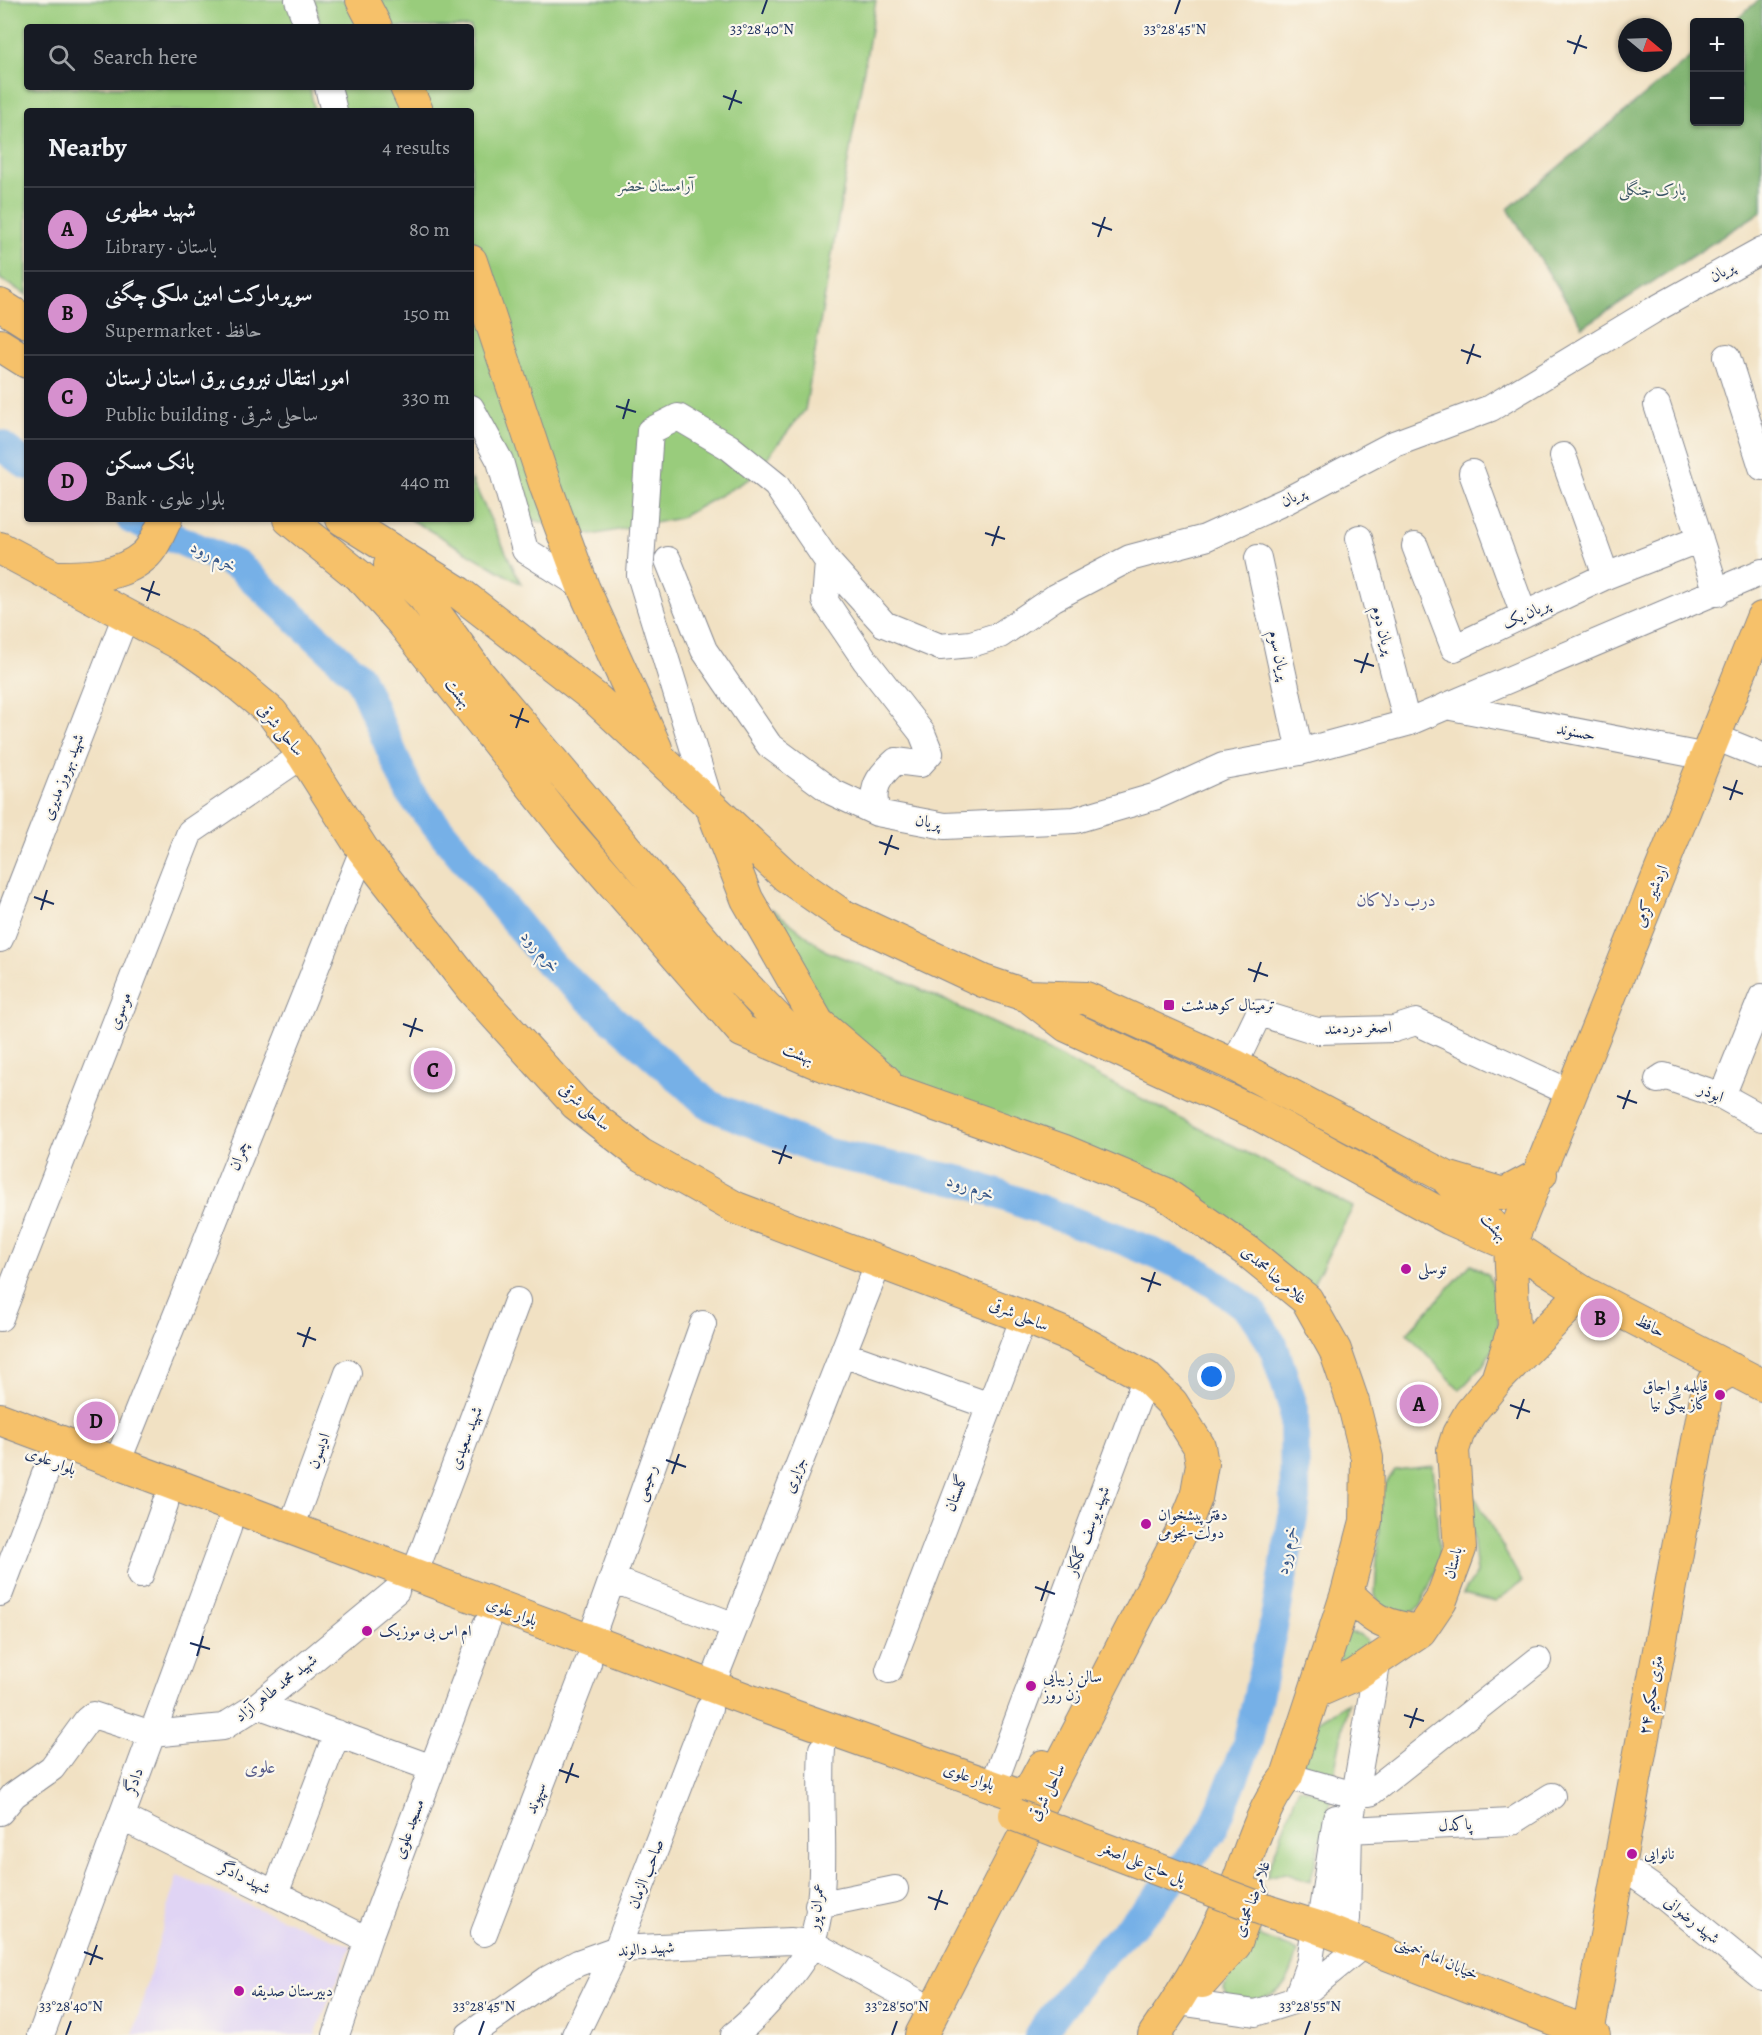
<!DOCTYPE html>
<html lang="en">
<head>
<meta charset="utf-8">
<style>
  :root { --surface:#171b24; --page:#20242c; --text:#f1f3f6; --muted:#9ea1a6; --line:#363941; --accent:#d690ce }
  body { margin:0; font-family:Alegreya,Amiri,serif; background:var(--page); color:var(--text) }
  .controls { position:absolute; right:18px; top:18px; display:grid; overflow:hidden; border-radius:6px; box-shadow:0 2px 4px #0004 }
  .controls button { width:54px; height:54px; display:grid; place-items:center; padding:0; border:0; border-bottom:2px solid var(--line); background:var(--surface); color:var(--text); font:30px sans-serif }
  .compass { position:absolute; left:1618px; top:18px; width:54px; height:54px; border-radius:50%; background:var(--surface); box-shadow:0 2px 4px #0004; rotate:109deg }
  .you { position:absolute; left:1212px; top:1377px; width:21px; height:21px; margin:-15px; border:4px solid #fff; border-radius:50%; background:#1a73e8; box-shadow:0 0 0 9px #1a73e833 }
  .badge { display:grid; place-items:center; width:39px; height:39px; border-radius:50%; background:var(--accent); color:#111; font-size:20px; font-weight:700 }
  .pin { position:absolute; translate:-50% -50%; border:3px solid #fff; box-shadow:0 2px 6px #0006 }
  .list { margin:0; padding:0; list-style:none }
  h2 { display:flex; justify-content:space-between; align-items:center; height:78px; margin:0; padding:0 24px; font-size:26px }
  h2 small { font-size:20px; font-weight:400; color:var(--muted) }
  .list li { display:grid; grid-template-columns:39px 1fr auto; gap:18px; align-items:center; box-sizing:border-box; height:84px; padding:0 24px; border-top:2px solid var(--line) }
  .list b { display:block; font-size:22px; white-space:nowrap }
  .list p { margin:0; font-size:20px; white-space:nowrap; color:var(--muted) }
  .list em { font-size:20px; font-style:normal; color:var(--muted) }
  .icon { flex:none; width:33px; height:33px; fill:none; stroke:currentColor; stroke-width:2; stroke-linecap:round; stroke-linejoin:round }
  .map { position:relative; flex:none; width:1762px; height:2035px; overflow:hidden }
  .search { position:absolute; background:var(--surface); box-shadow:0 2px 4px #0004; left:24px; top:24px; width:450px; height:66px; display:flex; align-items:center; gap:15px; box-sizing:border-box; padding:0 21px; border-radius:6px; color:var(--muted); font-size:22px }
  .panel { position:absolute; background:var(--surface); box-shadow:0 2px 4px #0004; left:24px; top:108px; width:450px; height:414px; border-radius:6px }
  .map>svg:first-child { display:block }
</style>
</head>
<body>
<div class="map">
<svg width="1762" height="2035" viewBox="0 0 1762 2035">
  <rect width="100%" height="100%" fill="#fbf7ec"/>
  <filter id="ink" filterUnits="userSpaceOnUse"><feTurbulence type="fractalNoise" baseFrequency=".0167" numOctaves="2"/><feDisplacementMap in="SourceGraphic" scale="12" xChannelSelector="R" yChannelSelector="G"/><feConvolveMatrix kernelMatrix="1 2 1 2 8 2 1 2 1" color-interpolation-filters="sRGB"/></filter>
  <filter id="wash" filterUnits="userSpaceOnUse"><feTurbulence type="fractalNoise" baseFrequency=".008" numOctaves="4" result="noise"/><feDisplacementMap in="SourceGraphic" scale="24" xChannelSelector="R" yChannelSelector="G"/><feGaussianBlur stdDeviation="1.35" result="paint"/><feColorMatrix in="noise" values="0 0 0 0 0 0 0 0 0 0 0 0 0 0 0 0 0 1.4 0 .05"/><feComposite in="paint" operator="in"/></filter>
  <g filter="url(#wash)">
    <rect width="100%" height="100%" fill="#f1e1c3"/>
    <path fill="#e0d4f4" d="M 177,1876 L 351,1946 L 315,2035 L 133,2035 Z"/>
    <path fill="#99cc7c" stroke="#5a7e6d" stroke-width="1.5" d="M 0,0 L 289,0 L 300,27 L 27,27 L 27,87 L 310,87 L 314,111 L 27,111 L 27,295 L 0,279 Z
      M 314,0 L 876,0 L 805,410 L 751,478 L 680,518 L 592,535 L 518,516 L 471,419 L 471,111 L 340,111 L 335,87 L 471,87 L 471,27 L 321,27 Z
      M 471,478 L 521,584 L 410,519 L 471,519 Z
      M 771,908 L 826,951 L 909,984 L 1006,1029 L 1353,1207 L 1309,1292 L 1203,1202 L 898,1080 L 824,1011 Z
      M 1471,1264 L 1489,1275 L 1500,1307 L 1496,1344 L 1483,1365 L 1460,1390 L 1407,1333 Z
      M 1433,1466 L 1440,1561 L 1420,1606 L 1408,1615 L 1382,1610 L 1375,1594 L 1381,1491 L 1395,1470 Z
      M 1468,1491 L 1476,1499 L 1522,1582 L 1495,1602 L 1463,1594 L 1477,1573 Z
      M 1343,1632 L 1359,1634 L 1369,1644 L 1386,1646 L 1340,1675 L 1340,1639 Z
      M 1348,1702 L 1333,1779 L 1298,1763 L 1313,1725 Z
      M 1299,1787 L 1332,1797 L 1310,1882 L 1285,1873 L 1266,1877 Z
      M 1250,1920 L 1255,1921 L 1261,1937 L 1298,1951 C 1286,1995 1274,2001 1230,2000 L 1224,1989 Z"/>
    <path fill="#7ab06c" stroke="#4a7065" stroke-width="1.5" d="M 1759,0 L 1762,0 L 1762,211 L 1583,327 L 1508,209 L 1694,54 L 1694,122 L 1740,122 L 1740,22 L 1732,22 Z"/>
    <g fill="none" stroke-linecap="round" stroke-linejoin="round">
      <path stroke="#76b0e7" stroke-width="30" d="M 0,445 L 27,465
        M 131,519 L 239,566 L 359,677 L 410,793 L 550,964 L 709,1105 L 827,1153 L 962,1181 L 1123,1240 L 1202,1274 L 1251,1311 L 1273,1345 L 1294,1409 L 1295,1506 L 1276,1613 L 1248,1741 L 1212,1832 L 1151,1905 L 1095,1962 L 1039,2035"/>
    </g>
  </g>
  <g filter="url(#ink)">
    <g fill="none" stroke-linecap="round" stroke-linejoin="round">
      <defs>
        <path id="minor" d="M 298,0 L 308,27
          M 328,87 L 334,111
          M 1727,357 L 1762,467
          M 1657,405 L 1717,593
          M 471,408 L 500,461 L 525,550 L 583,587
          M 1563,456 L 1606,576
          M 1472,473 L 1524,615
          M 1359,538 L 1407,723
          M 1415,546 L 1454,648 L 1606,576 L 1700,539
          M 1258,558 L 1300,752
          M 668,560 L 704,650 L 769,745 L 832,792 L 877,813 L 945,826 L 1075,820 L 1157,796 L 1223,766 L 1300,752 L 1407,723 L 1762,572
          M 828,562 L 825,601 L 865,660 L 922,733 L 930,753 L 920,764 L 896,761 C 878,777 870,788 877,813
          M 1446,706 L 1707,757
          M 1715,737 L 1762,756
          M 712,809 L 640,575 L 650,431 L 678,417 L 729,447 L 776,485 L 828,562 L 884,624 L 940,647 L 971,644 L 1000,635 L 1054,598 L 1130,558 L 1205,538 L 1286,501 L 1394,444 L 1491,408 L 1652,311 L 1762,250
          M 0,939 L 126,615
          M 1234,1065 L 1259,1013 L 1317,1031 L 1394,1029 L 1416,1022 L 1573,1094
          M 1658,1080 L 1664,1076 L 1722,1096 L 1762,1118
          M 1722,1096 L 1762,997
          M 0,1318 L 190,832 L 303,755
          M 843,1354 L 990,1406
          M 117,1463 L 363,850
          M 291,1528 L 348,1373
          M 140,1575 L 165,1504
          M 414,1575 L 517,1301
          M 612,1579 L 735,1626
          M 0,1593 L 50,1461
          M 590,1641 L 703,1324
          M 889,1670 L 1024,1317
          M 711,1687 L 878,1264
          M 258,1705 L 432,1768
          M 1287,1776 L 1340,1791
          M 993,1786 L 1146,1377
          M 1355,1793 L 1370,1793 L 1538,1660
          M 0,1812 L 14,1795 L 52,1768 L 87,1720 L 93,1715 L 152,1734 L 223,1727 L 258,1705 L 396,1591
          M 121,1817 L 368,1940
          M 1349,1830 L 1511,1822 L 1552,1796
          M 1620,1865 L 1653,1888 L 1762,1977
          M 275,1894 L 337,1733
          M 818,1905 L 895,1889
          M 1322,1910 L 1336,1818
          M 1347,1919 L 1349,1830 L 1378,1659
          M 484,1933 L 588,1663
          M 1296,2000 L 1310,1961 L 1315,1926
          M 1178,2002 L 1255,2013 L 1296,2000 L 1363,1945
          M 41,2035 L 228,1528
          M 336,2035 L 368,1940 L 486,1625
          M 469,2035 L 548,1979 L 578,1963 L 617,1949 L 790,1941 L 811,1943 L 934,2011
          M 575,2035 L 617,1949 L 709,1709
          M 734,2035 C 756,2018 803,1967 812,1941 C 830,1888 818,1806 822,1749"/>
        <path id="major" d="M 362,0 L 376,27
          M 406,87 L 417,111
          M 471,261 L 546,487 L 583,587 L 656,748
          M 0,305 L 27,322
          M 0,345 L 27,362
          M 289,519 L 364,580 L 401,621 L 570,834 L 742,1031 L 820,1064 L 1062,1150 L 1164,1193 L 1247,1251 L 1307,1300 L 1335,1350 L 1353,1402 L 1367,1458 L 1366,1521 L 1347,1593 L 1287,1776 C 1256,1815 1247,1866 1226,1911 C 1206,1954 1182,1996 1154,2035
          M 342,519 L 458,592 L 596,699 L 786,876 L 842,915 L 983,981 L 1028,996 L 1086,998 L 1234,1065 L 1444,1176 L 1510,1245
          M 0,548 L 188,648 L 228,676 L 272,713 L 303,755 L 363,850 L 471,988 L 576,1104 L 640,1154 L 736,1208 L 1024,1317 L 1073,1337 L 1146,1377 L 1172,1403 L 1199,1446 L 1202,1464 L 1196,1498 L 1184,1527 L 921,2035
          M 390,565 L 423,596 L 480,675 L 714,953 L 811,1054
          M 57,577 C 87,577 120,577 144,556 C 154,548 160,530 166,519
          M 714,814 L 747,899 L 818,1023 L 885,1080
          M 1028,996 L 1067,1026 L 1260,1115 L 1450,1219 L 1510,1245 L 1583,1292 L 1762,1385
          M 1450,1178 L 1504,1194 L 1541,1174
          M 1497,1380 L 1514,1327 L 1510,1245 L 1762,618
          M 0,1419 L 751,1701 L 1026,1798 L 1043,1766
          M 1347,1593 C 1374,1620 1383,1626 1420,1631
          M 1316,1692 L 1355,1675 L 1420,1631 L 1441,1600 L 1460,1549 L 1453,1450 L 1458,1434 L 1470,1413 L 1497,1380 L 1583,1292
          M 1270,1912 L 1315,1926 L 1594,2035
          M 1202,1982 L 1235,1945 L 1253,1895
          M 1588,2033 L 1706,1397 L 1714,1380 L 1732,1369"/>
      </defs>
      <use href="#minor" stroke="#868890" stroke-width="28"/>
      <use href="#major" stroke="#868890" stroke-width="34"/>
      <use href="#minor" stroke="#fff" stroke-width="26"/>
      <use href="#major" stroke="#f6c16b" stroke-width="32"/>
      <defs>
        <path id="major-bridge" d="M 1015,1815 L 1270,1912"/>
      </defs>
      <use href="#major-bridge" stroke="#868890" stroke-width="34" stroke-linecap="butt"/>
      <use href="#major-bridge" stroke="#f6c16b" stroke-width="32"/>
    </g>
  </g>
  <path fill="none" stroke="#1b2f5e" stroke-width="2" d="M 762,14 L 767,0M 1175,14 L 1180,0M 1567,41 L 1587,48M 1574,54 L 1581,35M 723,96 L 742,103M 729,110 L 736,90M 1092,223 L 1112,230M 1098,237 L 1105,217M 1461,350 L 1481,357M 1467,364 L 1474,344M 616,406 L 636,412M 623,419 L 629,399M 985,533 L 1005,539M 992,546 L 999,526M 141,588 L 160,595M 147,601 L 154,581M 1354,660 L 1374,666M 1361,673 L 1368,653M 510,715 L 529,722M 516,728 L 523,708M 1723,787 L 1743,794M 1730,800 L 1737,780M 879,842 L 899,849M 885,855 L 892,835M 34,897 L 54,904M 41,910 L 47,890M 1248,969 L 1268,976M 1254,982 L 1261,962M 403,1024 L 423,1031M 410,1037 L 416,1018M 1617,1096 L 1637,1103M 1623,1109 L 1630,1090M 772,1151 L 792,1158M 779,1164 L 786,1145M 1141,1278 L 1161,1285M 1148,1292 L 1155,1272M 297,1333 L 316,1340M 303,1347 L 310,1327M 1510,1405 L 1530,1412M 1517,1419 L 1524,1399M 666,1460 L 686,1467M 672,1474 L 679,1454M 1035,1587 L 1055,1594M 1041,1601 L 1048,1581M 190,1643 L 210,1649M 197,1656 L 203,1636M 1404,1715 L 1424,1721M 1410,1728 L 1417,1708M 559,1770 L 579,1777M 566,1783 L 573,1763M 928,1897 L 948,1904M 935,1910 L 942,1890M 84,1952 L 103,1959M 90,1965 L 97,1945M 66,2035 L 71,2021M 479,2035 L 484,2021M 892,2035 L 897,2021M 1305,2035 L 1310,2021"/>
  <g fill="#b5179e" stroke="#fbf7ec" stroke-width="2">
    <rect x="1163" y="999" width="12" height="12" rx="3"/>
    <circle cx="1406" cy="1269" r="6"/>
    <circle cx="1720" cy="1395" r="6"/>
    <circle cx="1146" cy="1524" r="6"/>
    <circle cx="367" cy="1631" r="6"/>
    <circle cx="1031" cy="1686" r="6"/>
    <circle cx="1632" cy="1854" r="6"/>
    <circle cx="239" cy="1991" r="6"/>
  </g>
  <g text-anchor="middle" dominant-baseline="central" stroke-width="4.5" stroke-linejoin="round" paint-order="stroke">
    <g font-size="16" fill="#3a5666" stroke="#fbf7ec">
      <text x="656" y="186">آرامستان خضر</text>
      <text x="1652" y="190">پارک جنگلی</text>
    </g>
    <g font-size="16" fill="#1b2f5e" stroke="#fbf7ec">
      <text transform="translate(1722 272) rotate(-29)">پریان</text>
      <text transform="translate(1293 497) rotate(-27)">پریان</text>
      <text transform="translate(1526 614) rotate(-25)">پریان یک</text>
      <text transform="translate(1383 630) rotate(75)">پریان دوم</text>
      <text transform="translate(1279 655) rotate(78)">پریان سوم</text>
      <text transform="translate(458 693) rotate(52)">بهشت</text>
      <text transform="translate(281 730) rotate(50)">ساحلی شرقی</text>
      <text transform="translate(1576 732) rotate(11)">حسنوند</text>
      <text transform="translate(63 777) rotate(-69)">شهید بهروز مدیری</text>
      <text transform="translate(928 822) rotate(10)">پریان</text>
      <text transform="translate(1651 896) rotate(-68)">اردشیر کرمی</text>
      <text transform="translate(120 1011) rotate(-69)">موسوی</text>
      <text transform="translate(1358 1028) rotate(-2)">اصغر دردمند</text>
      <text transform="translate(798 1054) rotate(22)">بهشت</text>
      <text transform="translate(1711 1093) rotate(22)">ابوذر</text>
      <text transform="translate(585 1107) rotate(42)">ساحلی شرقی</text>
      <text transform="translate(239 1156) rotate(-68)">چمران</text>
      <text transform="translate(1494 1227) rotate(48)">بهشت</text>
      <text transform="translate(1274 1275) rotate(41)">غلامرضا محمدی</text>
      <text transform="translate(1019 1315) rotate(22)">ساحلی شرقی</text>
      <text transform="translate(1650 1326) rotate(27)">حافظ</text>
      <text transform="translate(466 1438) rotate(-69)">شهید سعیدی</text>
      <text transform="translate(319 1451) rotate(-70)">ادیسون</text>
      <text transform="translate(51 1461) rotate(21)">بلوار علوی</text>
      <text transform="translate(795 1475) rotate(-68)">جزایری</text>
      <text transform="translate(646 1483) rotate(-70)">رحیمی</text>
      <text transform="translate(956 1493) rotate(-69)">گلستان</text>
      <text transform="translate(1088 1531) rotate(-69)">شهید یوسف گلکار</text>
      <text transform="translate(1453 1563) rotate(-75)">باستان</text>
      <text transform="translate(512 1612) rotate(21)">بلوار علوی</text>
      <text transform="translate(276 1688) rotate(-38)">شهید محمد طاهر آزاد</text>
      <text transform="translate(1651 1695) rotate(-80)">۲۴ متری حکیم</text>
      <text transform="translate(969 1777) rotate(19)">بلوار علوی</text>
      <text transform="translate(134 1781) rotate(-70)">دادگر</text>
      <text transform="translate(1047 1792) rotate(-63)">ساحل شرقی</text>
      <text transform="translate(536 1798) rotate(-69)">سپهوند</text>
      <text transform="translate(1455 1825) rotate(-3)">پاکدل</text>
      <text transform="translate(409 1829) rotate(-70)">مسجد علوی</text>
      <text transform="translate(1143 1863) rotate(21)">پل حاج علی اصغر</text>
      <text transform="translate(646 1874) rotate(-69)">صاحب الزمان</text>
      <text transform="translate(245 1878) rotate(26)">شهید دادگر</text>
      <text transform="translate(1252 1899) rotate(-70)">غلامرضا محمدی</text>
      <text transform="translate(816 1907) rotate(-83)">عمران پور</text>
      <text transform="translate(1692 1920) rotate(39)">شهید رضوانی</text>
      <text transform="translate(646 1949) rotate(-4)">شهید دالوند</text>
      <text transform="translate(1437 1958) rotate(23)">خیابان امام خمینی</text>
    </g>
    <g font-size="16" fill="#1b2f5e" stroke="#fbf7ec" text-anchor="start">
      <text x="1181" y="1005">ترمینال کوهدشت</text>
      <text x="1418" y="1269">توسلی</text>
      <text x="1708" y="1386" text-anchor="end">قابلمه و اجاق<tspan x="1708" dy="18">گاز بیگی نیا</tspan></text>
      <text x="1158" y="1515">دفتر پیشخوان<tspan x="1158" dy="18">دولت-نجومی</tspan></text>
      <text x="379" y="1631">ام اس بی موزیک</text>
      <text x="1043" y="1677">سالن زیبایی<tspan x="1043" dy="18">زن روز</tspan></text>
      <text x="1644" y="1854">نانوایی</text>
      <text x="251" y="1991">دبیرستان صدیقه</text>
    </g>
    <g font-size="18" font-style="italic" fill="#365687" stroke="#fbf7ec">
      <text transform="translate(214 556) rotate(26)">خرم رود</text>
      <text transform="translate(541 951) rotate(48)">خرم رود</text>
      <text transform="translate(971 1187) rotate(18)">خرم رود</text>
      <text transform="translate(1286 1550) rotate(-79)">خرم رود</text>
    </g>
    <g font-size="18" fill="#575c8a" stroke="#fbf7ec">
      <text x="1396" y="900">درب دلاکان</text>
      <text x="260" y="1767">علوی</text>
    </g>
  </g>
  <g font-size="15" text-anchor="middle" fill="#1b2f5e" stroke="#fbf7ec" stroke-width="4.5" stroke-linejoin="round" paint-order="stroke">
    <text x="762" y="34">33°28'40"N</text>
    <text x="1175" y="34">33°28'45"N</text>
    <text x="71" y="2011">33°28'40"N</text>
    <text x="484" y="2011">33°28'45"N</text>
    <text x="897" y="2011">33°28'50"N</text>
    <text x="1310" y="2011">33°28'55"N</text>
  </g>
</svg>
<div class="controls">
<button>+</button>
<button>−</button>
</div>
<svg class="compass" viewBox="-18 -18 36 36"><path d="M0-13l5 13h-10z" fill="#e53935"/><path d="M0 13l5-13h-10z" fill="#9ea1a6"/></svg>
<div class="you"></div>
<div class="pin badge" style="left:1419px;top:1404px">A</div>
<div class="pin badge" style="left:1600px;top:1318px">B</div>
<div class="pin badge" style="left:433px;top:1070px">C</div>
<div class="pin badge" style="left:96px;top:1421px">D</div>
<div class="search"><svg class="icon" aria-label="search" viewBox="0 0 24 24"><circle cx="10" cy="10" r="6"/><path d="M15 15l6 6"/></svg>Search here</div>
<section class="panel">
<h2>Nearby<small>4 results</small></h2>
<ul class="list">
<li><span class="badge">A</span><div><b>شهید مطهری</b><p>Library · باستان</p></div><em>80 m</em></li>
<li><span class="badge">B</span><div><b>سوپرمارکت امین ملکی چگنی</b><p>Supermarket · حافظ</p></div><em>150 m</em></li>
<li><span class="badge">C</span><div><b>امور انتقال نیروی برق استان لرستان</b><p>Public building · ساحلی شرقی</p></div><em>330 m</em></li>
<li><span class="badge">D</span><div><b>بانک مسکن</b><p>Bank · بلوار علوی</p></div><em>440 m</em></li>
</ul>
</section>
</div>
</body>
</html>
